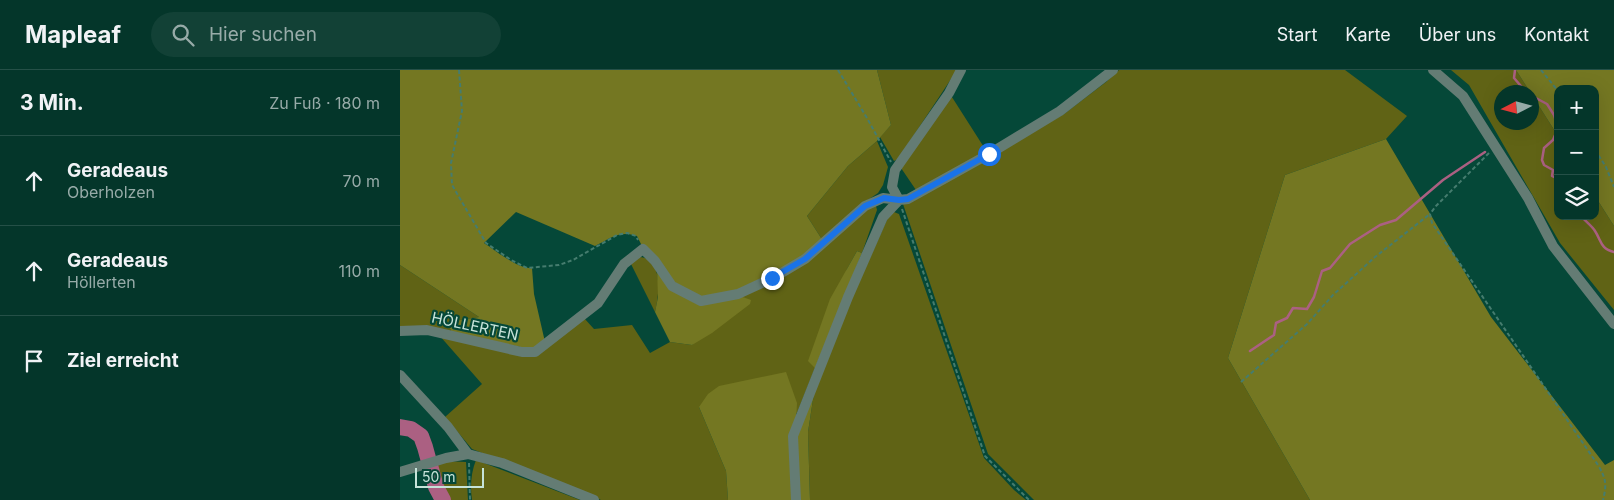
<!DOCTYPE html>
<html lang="de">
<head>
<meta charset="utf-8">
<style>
  :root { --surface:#04362a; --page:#124136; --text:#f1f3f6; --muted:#97aba8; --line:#255047 }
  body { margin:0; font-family:Inter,sans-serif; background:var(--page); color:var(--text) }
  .controls { position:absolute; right:15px; top:15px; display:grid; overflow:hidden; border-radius:10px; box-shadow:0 5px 20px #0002 }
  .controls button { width:45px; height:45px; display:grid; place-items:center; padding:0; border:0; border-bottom:1px solid var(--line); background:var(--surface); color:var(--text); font:25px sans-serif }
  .compass { position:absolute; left:1094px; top:15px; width:45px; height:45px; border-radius:50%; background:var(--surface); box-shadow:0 5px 20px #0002; rotate:264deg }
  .scale { position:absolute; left:15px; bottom:12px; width:69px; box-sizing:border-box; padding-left:5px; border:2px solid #c6e3d9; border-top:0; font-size:14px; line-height:18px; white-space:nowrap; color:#c6e3d9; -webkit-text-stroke:4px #054838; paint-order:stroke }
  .stop { position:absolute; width:15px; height:15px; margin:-11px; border:4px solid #1a73e8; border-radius:50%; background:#fff }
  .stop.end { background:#1a73e8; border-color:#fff; box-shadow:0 1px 5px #0008 }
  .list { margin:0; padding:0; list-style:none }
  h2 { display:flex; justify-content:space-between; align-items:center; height:65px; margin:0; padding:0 20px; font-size:21px }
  h2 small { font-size:16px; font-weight:400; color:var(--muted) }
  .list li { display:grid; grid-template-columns:32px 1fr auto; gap:15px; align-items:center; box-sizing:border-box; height:90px; padding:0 20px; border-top:1px solid var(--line) }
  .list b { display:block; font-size:19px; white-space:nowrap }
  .list p { margin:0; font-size:16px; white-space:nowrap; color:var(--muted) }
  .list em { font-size:16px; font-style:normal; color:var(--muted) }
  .icon { flex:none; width:28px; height:28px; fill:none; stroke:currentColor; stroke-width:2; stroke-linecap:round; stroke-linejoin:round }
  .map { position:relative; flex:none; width:1214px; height:430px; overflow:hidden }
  header { display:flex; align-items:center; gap:30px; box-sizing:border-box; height:70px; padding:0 25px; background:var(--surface); border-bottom:1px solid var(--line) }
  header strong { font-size:24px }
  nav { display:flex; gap:28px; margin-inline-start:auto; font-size:18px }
  .search { width:350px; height:45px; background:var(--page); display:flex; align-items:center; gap:12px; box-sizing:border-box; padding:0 18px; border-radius:28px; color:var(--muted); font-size:19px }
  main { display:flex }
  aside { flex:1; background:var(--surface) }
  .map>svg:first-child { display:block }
</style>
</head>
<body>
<header>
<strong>Mapleaf</strong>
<div class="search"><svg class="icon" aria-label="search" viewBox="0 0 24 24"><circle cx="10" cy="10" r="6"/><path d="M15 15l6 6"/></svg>Hier suchen</div>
<nav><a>Start</a><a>Karte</a><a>Über uns</a><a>Kontakt</a></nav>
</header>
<main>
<aside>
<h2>3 Min.<small>Zu Fuß · 180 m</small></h2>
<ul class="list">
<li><svg class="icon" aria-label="ahead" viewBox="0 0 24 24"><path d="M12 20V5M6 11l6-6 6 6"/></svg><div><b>Geradeaus</b><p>Oberholzen</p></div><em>70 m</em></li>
<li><svg class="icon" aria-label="ahead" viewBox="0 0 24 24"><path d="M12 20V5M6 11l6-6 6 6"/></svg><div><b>Geradeaus</b><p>Höllerten</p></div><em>110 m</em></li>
<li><svg class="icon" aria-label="arrive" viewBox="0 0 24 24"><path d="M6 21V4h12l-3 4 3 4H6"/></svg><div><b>Ziel erreicht</b></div></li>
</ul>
</aside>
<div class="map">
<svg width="1214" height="430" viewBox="0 0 1214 430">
  <rect width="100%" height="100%" fill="#054838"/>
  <path fill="#606315" d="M 477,0 L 557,0 L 498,89 L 494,91 L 480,67 L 491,55 Z
    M 719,0 L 945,0 L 1007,46 L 986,69 L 885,105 L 828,288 L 910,430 L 634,430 L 588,384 L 503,134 L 664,44 L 706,12 Z
    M 1051,0 L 1116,0 L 1130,22 L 1102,22 L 1102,52 L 1132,52 L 1132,25 L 1158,66 L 1158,146 L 1195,146 L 1195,126 L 1214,156 L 1214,240 L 1160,173 L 1069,15 Z
    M 550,24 L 587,82 L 516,120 L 501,98 Z
    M 477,71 L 488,97 L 483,115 L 478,123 L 462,134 L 423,171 L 407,146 L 448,96 Z
    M 469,136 L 476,136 L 477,140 L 462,183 L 457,181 L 447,199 L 415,298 L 397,343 L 299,337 L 326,401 L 328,430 L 201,430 L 72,379 L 45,347 L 82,314 L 39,265 L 127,286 L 184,248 L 194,259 L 232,255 L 250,283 L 270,272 L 292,275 L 340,226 Z
    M 494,142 L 499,144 L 584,388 L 614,420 L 626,430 L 410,430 L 408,362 L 414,323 L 451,230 L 490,143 Z
    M 239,187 C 264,188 259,226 255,242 L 230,192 Z
    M 0,195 L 79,247 L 47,252 L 52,263 L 0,258 Z
    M 76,390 L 180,430 L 72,430 C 70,417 71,402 76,390 Z
    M 44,391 L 66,392 L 68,430 L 45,430 L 27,404 L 26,398 Z"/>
  <path fill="#747722" d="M 0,0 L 477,0 L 491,55 L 477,71 L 448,96 L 407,146 L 423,171 L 404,187 L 338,222 L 301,229 L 273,216 L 243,178 L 237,166 C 219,160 211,168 195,176 L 116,142 L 84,173 C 95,180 119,200 132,198 L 134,224 L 145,272 L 135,280 L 52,263 L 47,252 L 79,247 L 0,195 Z
    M 1116,0 L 1214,0 L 1214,156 L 1195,126 L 1195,19 L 1158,19 L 1158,66 Z
    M 986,69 L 1091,247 L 1205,395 L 1214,390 L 1214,430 L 910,430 L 828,288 L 885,105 Z
    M 457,181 L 462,183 L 415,298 L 408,291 L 430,229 Z
    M 257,199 L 302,233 L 340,226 L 351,230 L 350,234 L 312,263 L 292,275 L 270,272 L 255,242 L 258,227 Z
    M 386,302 L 397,333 L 392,430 L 328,430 L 326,401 L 299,337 L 308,324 L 319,316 Z
    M 414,323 L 408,362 L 410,430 L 400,430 L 397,364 Z"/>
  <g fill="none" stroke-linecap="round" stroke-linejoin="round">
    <path stroke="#ab6082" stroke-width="2.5" d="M 1115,0 L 1114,8 L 1126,22
      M 1132,26 L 1147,34 L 1154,45 L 1158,58 L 1153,70 L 1144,78 L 1142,90 L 1144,95 L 1153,100 L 1152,106 L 1158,109
      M 1181,146 C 1185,151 1192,156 1195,161 C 1202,172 1200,178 1214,182
      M 850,281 L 874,265 L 876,253 L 887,248 L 893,238 L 907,239 L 914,227 L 922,201 L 930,198 L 950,174 L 980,155 L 996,150 L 1043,110 L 1085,82"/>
    <path stroke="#ab6082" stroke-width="16" d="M 0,357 L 11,359 L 21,366 L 25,377 L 36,417 L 43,430"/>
    <path stroke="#457c6e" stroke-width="2" stroke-dasharray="4 2.5" stroke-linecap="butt" d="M 59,0 L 62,41 L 51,93 L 52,115 L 86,173 L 111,190 L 127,198 L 159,195 L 173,190 L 217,165 L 227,163 L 236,166 L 238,170
      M 438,0 L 467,48 L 491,92
      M 1141,0 L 1158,21
      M 1195,80 L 1206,97 L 1214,117
      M 1089,83 L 1036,136 L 1030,144 L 1032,153 L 1198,395 C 1206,409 1207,414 1203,430
      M 502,139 L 585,386 L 629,430
      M 841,312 L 907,254 L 933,225 L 975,187 L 1030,144
      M 69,393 L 70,430"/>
    <path stroke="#647c74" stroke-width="10" d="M 1033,0 L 1063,26 L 1128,128 L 1153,176 L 1214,254
      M 499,130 L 492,117 L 495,100 L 549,23 L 561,0
      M 0,261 L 27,260 L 122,282 L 135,282 L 198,233 L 224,194 L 243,179 L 255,191 L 272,216 L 301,231 L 338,224 L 373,208 L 405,189 L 465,136 L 483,128 L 499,130 L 508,129 L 589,84 L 660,41 L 713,0
      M 0,305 L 48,357 L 68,384
      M 0,402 L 46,388 L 68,384 L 102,393 L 194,430
      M 396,430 L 393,366 L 448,227 L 483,147 L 499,130"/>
  </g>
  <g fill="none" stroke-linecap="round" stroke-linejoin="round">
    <path stroke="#1a73e8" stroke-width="6" d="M 372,208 L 405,189 L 465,136 L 484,128 L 499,130 L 508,129 L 589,84"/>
  </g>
  <g text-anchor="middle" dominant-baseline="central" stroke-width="4.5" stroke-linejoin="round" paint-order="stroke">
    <g font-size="15" fill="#c6e3d9" stroke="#054838">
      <text transform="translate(75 256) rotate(12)">HÖLLERTEN</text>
    </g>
  </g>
</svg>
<div class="controls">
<button>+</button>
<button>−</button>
<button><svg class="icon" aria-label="layers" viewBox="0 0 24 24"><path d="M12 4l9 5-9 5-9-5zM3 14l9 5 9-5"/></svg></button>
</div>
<svg class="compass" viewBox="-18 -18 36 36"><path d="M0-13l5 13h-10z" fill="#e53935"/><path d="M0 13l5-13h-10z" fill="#97aba8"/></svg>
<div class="scale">50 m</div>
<div class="stop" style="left:589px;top:84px"></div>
<div class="stop end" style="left:372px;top:208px"></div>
</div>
</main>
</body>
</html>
